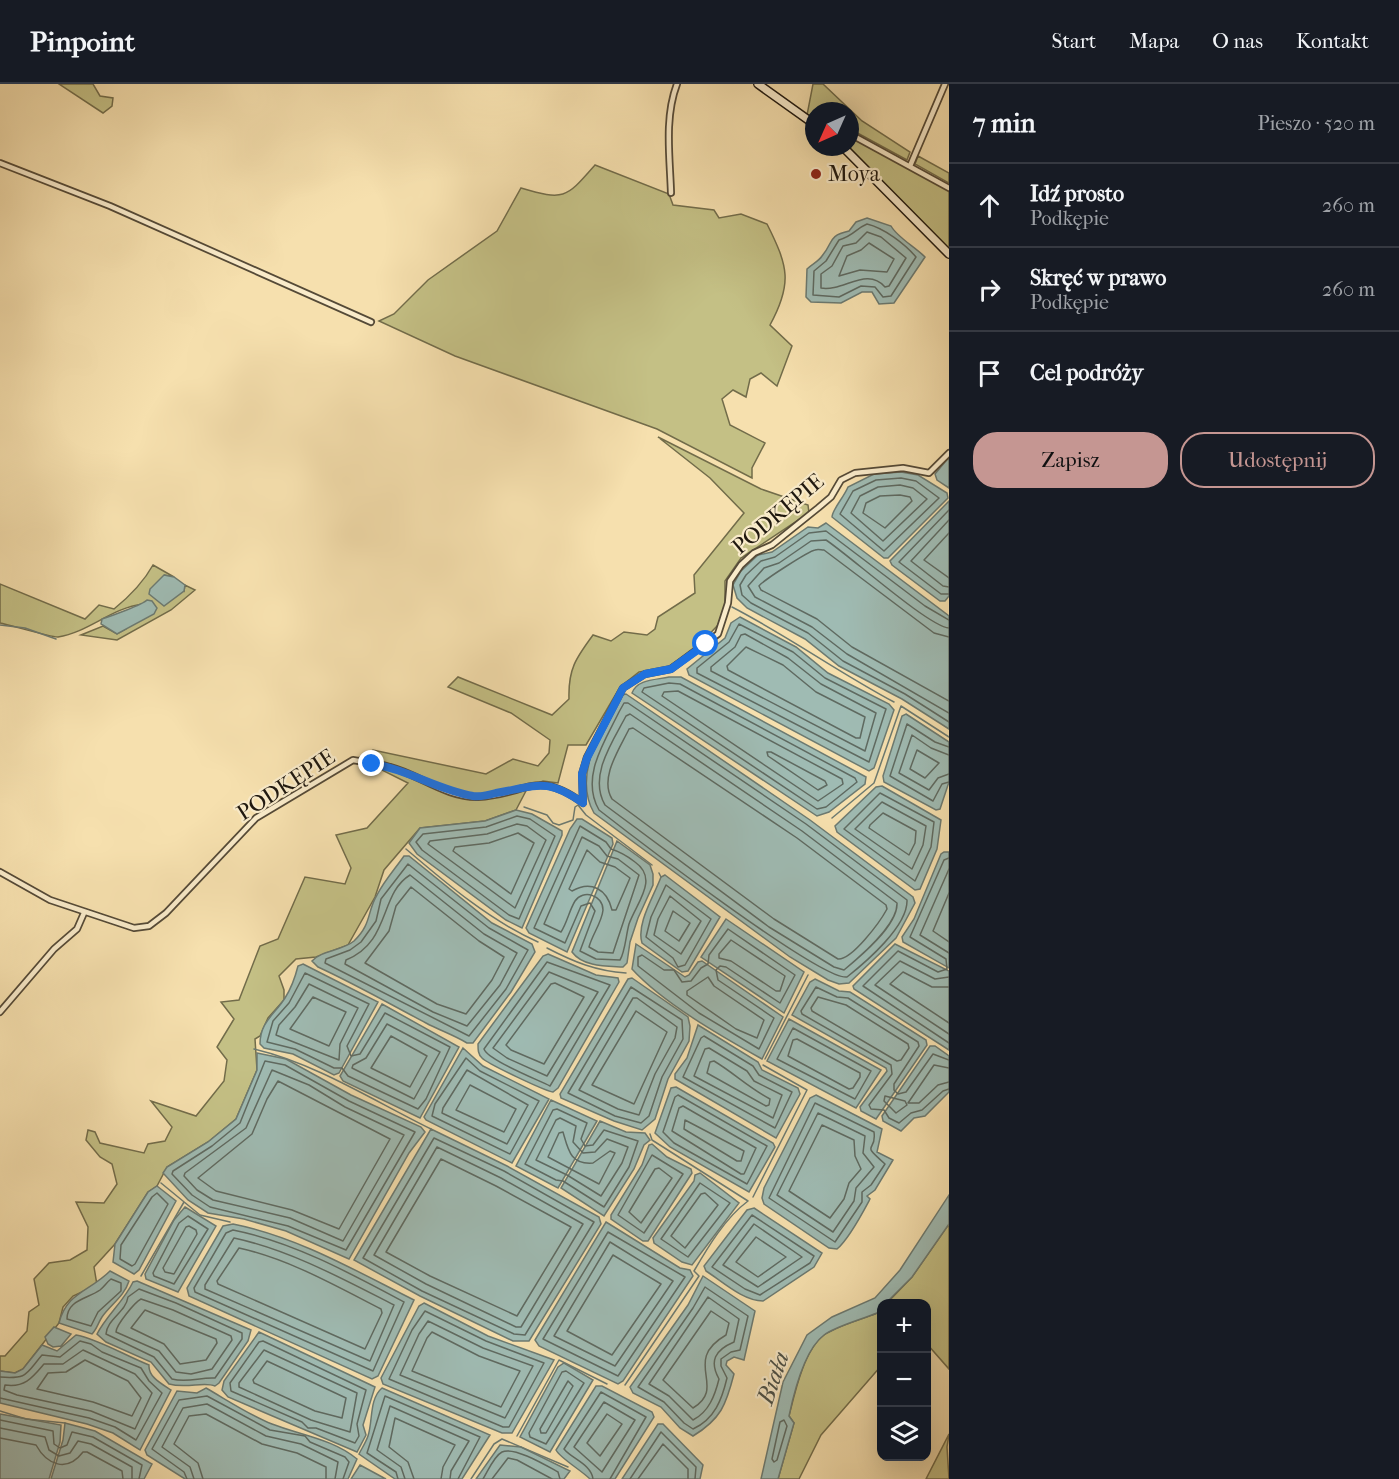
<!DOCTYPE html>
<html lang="pl">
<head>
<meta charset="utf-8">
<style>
  :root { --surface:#171b24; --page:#242831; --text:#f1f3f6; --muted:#9ea1a6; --line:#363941; --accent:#c59692 }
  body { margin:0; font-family:"IM FELL French Canon",serif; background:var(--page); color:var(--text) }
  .controls { position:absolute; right:18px; bottom:18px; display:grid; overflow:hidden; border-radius:12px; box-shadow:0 6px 24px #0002 }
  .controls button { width:54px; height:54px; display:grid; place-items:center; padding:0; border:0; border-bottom:2px solid var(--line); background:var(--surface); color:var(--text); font:30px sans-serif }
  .compass { position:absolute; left:805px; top:18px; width:54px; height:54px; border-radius:50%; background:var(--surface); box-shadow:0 6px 24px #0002; rotate:225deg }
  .stop { position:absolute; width:18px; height:18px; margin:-14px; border:4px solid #1a73e8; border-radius:50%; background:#fff }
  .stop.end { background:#1a73e8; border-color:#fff; box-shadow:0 2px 6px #0008 }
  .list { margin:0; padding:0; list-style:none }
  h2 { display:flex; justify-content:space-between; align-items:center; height:78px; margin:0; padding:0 24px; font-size:26px }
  h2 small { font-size:20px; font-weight:400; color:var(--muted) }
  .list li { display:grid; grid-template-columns:39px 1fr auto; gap:18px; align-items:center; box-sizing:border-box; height:84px; padding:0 24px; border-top:2px solid var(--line) }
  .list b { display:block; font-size:22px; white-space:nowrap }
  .list p { margin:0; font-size:20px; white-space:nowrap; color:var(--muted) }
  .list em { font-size:20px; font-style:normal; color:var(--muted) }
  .actions { display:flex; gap:12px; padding:18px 24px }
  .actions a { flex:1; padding:14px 0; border:2px solid var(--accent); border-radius:24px; text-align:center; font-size:21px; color:var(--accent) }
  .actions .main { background:var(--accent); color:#111 }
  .icon { flex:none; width:33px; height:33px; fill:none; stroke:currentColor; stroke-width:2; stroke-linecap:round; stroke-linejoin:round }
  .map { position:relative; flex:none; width:949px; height:1395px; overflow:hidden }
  header { display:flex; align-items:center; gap:36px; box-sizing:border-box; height:84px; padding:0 30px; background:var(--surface); border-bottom:2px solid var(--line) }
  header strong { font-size:28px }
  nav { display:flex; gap:33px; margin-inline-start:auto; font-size:21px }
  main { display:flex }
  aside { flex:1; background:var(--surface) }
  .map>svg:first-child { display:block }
</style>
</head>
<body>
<header>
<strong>Pinpoint</strong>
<nav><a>Start</a><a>Mapa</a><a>O nas</a><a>Kontakt</a></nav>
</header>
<main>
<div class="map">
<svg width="949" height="1395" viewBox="0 0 949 1395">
  <rect width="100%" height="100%" fill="#f6e0ae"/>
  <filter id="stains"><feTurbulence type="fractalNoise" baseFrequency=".00333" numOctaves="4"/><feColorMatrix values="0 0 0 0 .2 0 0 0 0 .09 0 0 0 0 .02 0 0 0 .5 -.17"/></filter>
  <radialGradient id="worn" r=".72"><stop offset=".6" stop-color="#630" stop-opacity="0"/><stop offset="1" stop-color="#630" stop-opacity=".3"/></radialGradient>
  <path fill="#c4c085" stroke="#726c4a" stroke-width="1.5" d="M 59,0 L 93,0 L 100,12 L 113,14 L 112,22 L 103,29 Z
    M 813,0 L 823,0 L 862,37 L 910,68 L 907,76 L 850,45 L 850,27 L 814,27 L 814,32 L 807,31 Z
    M 850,53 L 949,106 L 949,165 L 849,63 Z
    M 918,72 L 949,89 L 949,99 L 915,80 Z
    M 595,81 L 669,110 L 673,121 L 714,126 L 719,134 L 741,130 L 767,140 C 788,182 793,199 770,241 L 792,262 L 777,302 L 761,289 L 750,295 L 746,313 L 733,306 L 722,315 L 730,341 L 765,359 L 752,384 L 752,394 L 657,345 L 455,272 L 379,237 L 394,230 L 428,196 L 497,147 L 521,104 C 565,117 566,114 595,81 Z
    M 658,353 L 761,405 L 808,421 L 809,429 L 741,474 L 725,497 L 725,520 L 718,541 L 697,563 L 666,584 L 639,588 L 620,603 L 586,661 L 568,661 L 558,699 L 543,697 L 528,703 L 516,726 L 485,737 L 420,744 L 384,786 L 375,813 L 348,861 L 316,873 L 296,875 L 279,892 L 284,906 L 284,916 L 268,934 L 260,952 L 255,955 L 257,986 L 236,1035 L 208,1058 L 167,1083 L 157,1102 L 148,1108 L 115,1160 L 94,1183 L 97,1201 L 73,1212 L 63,1223 L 59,1239 L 23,1285 L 15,1289 L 0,1287 L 0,1272 L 5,1272 L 27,1247 L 29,1228 L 39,1221 L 34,1195 L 49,1179 L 70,1176 L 87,1166 L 88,1143 L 76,1118 L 104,1119 L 117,1100 L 112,1080 L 100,1073 L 86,1056 L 88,1046 L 95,1048 L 100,1059 L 144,1069 L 148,1060 L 165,1057 L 172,1043 L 151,1017 L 196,1032 L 224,997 L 227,976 L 217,963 L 234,935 L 221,918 L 239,916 L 260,862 L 278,855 L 305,793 L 345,800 L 351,784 L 336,751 L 367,744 L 408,699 L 358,674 L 373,666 L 486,690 L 513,675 L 538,682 L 549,669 L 550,656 L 511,629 L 448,603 L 458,593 L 552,631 L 569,615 C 568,585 576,574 593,551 L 611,557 L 624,548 L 647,551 L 655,545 L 658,533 L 695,509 L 694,491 L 744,429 L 710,394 Z
    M 153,481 L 174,493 L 164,491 L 184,507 L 185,501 L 195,506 L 171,526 L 117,556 L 81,551 L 103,542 L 117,550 L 126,545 L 143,520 C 111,524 89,548 58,553 C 54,554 10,541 0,539 L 0,500 L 85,535 L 99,521 L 114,525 C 130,512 143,499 153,481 Z
    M 949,1140 L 949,1285 L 927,1260 L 926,1220 L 886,1220 L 912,1193 Z
    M 881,1224 L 881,1282 L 821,1351 L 799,1395 L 778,1395 L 794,1339 L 789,1332 C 795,1308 804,1266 824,1251 C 836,1242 863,1235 877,1229 Z
    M 949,1350 L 947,1363 L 949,1395 L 926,1395 Z"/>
  <path fill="#9fbbb3" stroke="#6c7a71" stroke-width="1.5" d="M 867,134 L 891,142 C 897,153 915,163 925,173 L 894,219 L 879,220 L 872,208 L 862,208 L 841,219 L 811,218 L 806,213 L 807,185 C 812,180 819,177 822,172 C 834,158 827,152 849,147 L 856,138 Z
    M 949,373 L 949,404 L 937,396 L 935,390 Z
    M 901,388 L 918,391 L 947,409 L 948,414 L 888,474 L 884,474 L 832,433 C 832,426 844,413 848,403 L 874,390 Z
    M 949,417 L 949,512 L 945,517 L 940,517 L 892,481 L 890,477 Z
    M 826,439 L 949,532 L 949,645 L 902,615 L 839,582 L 805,555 L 747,524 L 737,514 L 733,501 L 741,487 L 758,471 L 772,468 L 808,443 L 818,444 Z
    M 164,491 L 174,493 L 185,501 L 184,507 L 164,522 L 149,510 L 150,505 Z
    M 147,516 L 152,517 L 157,524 L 154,530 L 117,550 L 101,540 L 102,535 C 111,532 142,521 147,516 Z
    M 740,533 L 796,563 L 828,589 L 889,620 L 894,626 L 874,684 L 869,687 L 689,591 L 687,585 L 725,554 L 731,539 Z
    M 669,593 L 681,593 L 866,693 L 865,700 L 829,728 L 817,732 L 632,609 C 637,595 656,596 669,593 Z
    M 626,610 L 810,736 L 913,813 L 915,819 L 896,854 L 849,899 L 839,900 L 828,896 L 790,873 L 594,729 C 572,690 602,646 622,611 Z
    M 906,630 L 949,658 L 949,698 L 940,725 L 936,726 L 884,698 L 883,692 L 902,632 Z
    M 882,702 L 941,736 L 937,765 L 920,805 L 915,806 L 837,748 L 835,742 L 876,703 Z
    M 516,726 L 532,730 L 562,747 L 562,751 L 522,844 L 506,836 L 417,770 L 409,759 L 420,744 L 485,737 Z
    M 577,735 L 582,735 L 612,754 L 613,760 L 567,868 L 529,849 L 526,844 L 570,745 Z
    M 617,757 L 650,781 L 653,790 L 653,801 L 638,834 L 630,858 L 627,879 L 623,883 C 607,882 583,883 572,868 Z
    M 944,768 L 949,768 L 949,884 L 903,858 L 902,853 L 914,835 L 941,770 Z
    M 404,772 L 409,772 L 492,839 L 532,860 L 535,868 L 511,908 L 473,959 L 467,959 C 454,951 439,946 426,939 C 390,920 355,900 318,883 L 312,877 C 322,866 342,867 354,857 C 372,840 367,827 377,811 C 384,797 395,785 404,772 Z
    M 665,791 L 720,833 L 688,887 L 682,888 L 642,859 C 636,840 654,812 661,793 Z
    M 726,835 L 804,888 L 784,929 L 701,873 Z
    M 636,860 L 685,893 L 689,891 L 698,878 L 702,877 L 783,933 L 762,975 C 721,952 663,919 632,885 Z
    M 895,860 L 949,887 L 949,966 L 854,905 L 853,902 Z
    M 548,870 L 596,891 L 618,894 L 619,898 L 558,1004 L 553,1008 C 545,1007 488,980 482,974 C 478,970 478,966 478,960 L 543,872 Z
    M 303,880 L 378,918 L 339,989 L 334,991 L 293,970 L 264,964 L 260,960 C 260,938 275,930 285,914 C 292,903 295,894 298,882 Z
    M 632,894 L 688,933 L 690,942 L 689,957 L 668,995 L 655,1035 L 642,1046 L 614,1037 L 561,1014 L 560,1010 L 628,895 Z
    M 815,895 L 839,907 L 850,908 L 926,956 L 927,961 L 876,1035 L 861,1027 L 860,1023 L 887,987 L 886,984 L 792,931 L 810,898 Z
    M 382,920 L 459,963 L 420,1034 L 343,997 L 340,992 Z
    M 789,935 L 881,986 L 856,1024 L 767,977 Z
    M 698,941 L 758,978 L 762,986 L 798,1004 L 800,1010 L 776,1054 L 675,995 L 675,990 L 687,974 Z
    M 930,962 L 935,962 L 949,972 L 949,1008 L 925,1032 L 914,1034 L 901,1047 L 883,1037 L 882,1032 Z
    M 463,964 L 483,982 L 549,1015 L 512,1079 L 426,1036 L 424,1033 Z
    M 257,969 L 286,975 L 351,1011 L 421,1043 L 425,1048 L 409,1069 L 349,1175 L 286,1147 L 244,1135 L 208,1129 L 188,1116 L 163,1089 L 167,1083 L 208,1058 L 236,1035 L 257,986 Z
    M 676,1003 L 773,1059 L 775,1063 L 749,1108 L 670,1063 L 655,1049 L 671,1004 Z
    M 816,1011 L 882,1045 L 877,1068 L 893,1076 L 875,1106 L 867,1112 L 870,1115 C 862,1130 849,1155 837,1165 L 829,1164 L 764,1120 L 762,1114 L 764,1104 L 810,1014 Z
    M 551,1016 L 597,1037 L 558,1104 L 516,1082 Z
    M 600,1037 L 626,1048 L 645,1049 L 650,1056 L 644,1061 L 634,1085 L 604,1132 L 561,1104 Z
    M 431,1045 L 507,1082 L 599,1133 L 601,1140 L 529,1257 L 513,1257 L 420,1212 L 354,1176 Z
    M 652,1060 L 667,1073 L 691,1085 L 692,1089 L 648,1157 L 643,1157 L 611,1135 L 611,1131 L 642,1081 L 649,1061 Z
    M 700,1089 L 739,1119 L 692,1181 L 682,1178 L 654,1159 L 653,1154 L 694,1097 L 695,1091 Z
    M 157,1102 L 176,1117 L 139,1186 L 134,1190 L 113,1178 L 115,1160 L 148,1108 Z
    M 949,1111 L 949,1140 L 912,1193 L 886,1219 L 882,1220 L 877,1229 C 863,1235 836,1242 824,1251 C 804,1266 794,1308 789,1332 L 794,1339 L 778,1395 L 761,1395 L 783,1298 L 807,1251 L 832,1233 L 875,1214 L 900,1186 Z
    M 185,1123 L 216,1142 L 178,1208 L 146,1195 L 145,1190 L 174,1136 Z
    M 754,1124 L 822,1169 L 814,1183 L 763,1217 C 743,1217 722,1197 706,1187 L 704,1182 L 747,1126 Z
    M 606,1138 L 680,1184 L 690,1186 L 693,1192 L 623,1297 L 618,1300 L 539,1262 L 535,1256 Z
    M 233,1140 C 298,1153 356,1187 414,1216 L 378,1292 L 372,1295 L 189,1212 L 187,1204 L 223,1142 Z
    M 110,1187 L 129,1197 C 124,1213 111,1220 102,1233 C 98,1239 97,1245 92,1250 L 59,1239 C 67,1208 89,1208 110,1187 Z
    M 703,1192 L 755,1227 L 744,1276 L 734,1273 L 727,1277 L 726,1281 L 734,1290 C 726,1321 721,1335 693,1352 L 680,1344 L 661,1323 L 633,1309 L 630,1303 L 688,1221 Z
    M 137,1197 L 251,1246 L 248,1257 L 219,1299 L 215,1302 C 204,1297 187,1305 169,1300 L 151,1278 L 106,1258 L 97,1250 C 107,1231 124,1217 133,1198 Z
    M 424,1219 L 488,1252 L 554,1276 L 512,1349 L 502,1349 L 383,1300 L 381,1294 L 419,1222 Z
    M 54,1243 L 71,1250 L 61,1262 L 53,1263 L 48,1260 L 45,1253 Z
    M 259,1248 L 375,1303 L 363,1341 L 366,1351 L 357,1368 L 228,1313 L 222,1306 L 224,1297 Z
    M 76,1251 C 98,1255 126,1272 149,1281 C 148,1293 162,1300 171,1306 L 140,1366 L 113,1349 L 87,1340 L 0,1319 L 0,1287 L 15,1289 L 23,1285 L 42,1261 L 57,1267 Z
    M 564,1279 L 593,1296 L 550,1368 L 520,1353 L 558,1283 Z
    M 596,1302 L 602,1302 L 652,1328 L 654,1333 L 615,1395 L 590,1395 C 581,1386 560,1374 556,1366 Z
    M 206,1304 C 227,1316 249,1331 272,1340 C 300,1351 333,1355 357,1375 L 348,1395 L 185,1395 L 147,1371 L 145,1366 L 177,1307 L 197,1309 Z
    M 382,1304 L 490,1351 L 462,1395 L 395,1395 L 359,1370 C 362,1364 366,1358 368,1352 C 373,1337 369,1315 382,1304 Z
    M 0,1330 L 61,1341 L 60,1358 L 49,1395 L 0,1395 Z
    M 65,1339 L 95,1347 L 152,1380 L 144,1395 L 51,1395 L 63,1356 Z
    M 658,1340 L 663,1340 L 703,1381 L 700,1395 L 622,1395 Z
    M 500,1361 L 521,1363 L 570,1387 L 564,1395 L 476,1395 Z
    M 360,1381 L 384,1394 L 386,1395 L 351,1395 Z"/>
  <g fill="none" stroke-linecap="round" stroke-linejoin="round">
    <path stroke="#5f6a61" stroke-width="1.5" d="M 867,140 C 884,144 905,160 916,173 L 891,212 L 883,213 L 875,203 L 861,202 L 839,213 L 813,211 L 814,187 L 826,177 L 839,156 C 855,151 855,145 867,140 Z
      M 867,148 L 881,153 L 906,174 L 889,202 L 885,203 C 867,182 843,208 821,204 L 821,190 L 832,182 L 843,162 L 856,159 Z
      M 869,159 L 894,175 L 887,188 L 860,186 L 839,192 L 847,172 L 861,166 Z
      M 901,394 L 916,397 L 939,414 L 884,467 L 840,430 L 853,407 L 876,396 Z
      M 900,401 L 913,404 L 927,415 L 883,457 L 851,429 L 860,412 L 878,403 Z
      M 900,411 L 910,413 L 912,417 L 885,444 L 863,429 L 866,419 L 880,412 Z
      M 949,426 L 899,478 L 941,510 L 949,510
      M 949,436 L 911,477 L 943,502 L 949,503
      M 949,449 L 924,476 L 949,494
      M 949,536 L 925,522 L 826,447 L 809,449 L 775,473 L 761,477 L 746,491 L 740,501 L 742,511 L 751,519 L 808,549 L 843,577 L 905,610 L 949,638
      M 739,540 L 793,568 L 825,594 L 886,625 L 869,678 L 697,589 L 697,584 L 729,558 Z
      M 949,544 C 929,543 849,471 826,456 L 811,457 L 779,479 L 764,484 L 748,502 L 755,513 L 812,543 L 847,570 L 949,629
      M 745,550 L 788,574 L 821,600 L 876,629 L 865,667 L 711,587 L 711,583 L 735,563 L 741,551 Z
      M 949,553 L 934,549 L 824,466 C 821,466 818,465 815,466 C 809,467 762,497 759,502 L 761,506 L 817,535 L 852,563 L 949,617
      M 746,563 L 783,581 L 816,608 L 865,633 L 860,654 L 856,654 L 728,586 L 727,582 Z
      M 669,599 L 680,600 L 855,694 L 857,698 L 826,723 L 817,725 L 642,608 L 644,604 Z
      M 678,607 L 842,695 L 843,700 L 818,717 L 662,612 L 664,608 Z
      M 628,619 L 806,740 L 907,816 C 908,842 866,878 847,893 C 821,897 631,751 599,726 C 580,693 605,657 619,628 L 624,619 Z
      M 630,630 L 802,747 L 897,819 C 898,841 861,872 844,886 L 834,883 L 769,843 L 605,721 C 588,692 613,657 626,632 Z
      M 633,644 L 797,754 L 886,821 L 887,825 C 880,838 852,876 838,875 L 774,835 L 612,715 C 599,694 620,664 629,645 Z
      M 949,663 L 935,658 L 907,640 L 890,692 L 933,717 L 942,700 L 949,698
      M 917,666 L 939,679 L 925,694 L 910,685 Z
      M 767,668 L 771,668 L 825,697 L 827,701 L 818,706 L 768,672 Z
      M 949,671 L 931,664 L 912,651 L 899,689 L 929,706 L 938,694 L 949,690
      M 880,709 L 934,738 L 931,763 L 915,797 L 844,745 Z
      M 882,718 L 926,742 L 923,761 L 912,785 L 855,745 Z
      M 883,729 L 916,747 L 915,759 L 909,771 L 869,744 L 870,741 Z
      M 517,732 L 530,735 L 555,752 L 519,835 L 509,831 L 422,766 L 416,758 L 423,750 L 486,743 Z
      M 517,740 L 527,742 L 546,756 L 515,824 L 428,760 L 430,757 L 487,750 Z
      M 580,742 L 606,758 L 611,765 C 621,768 626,771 635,778 C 659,795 637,818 629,840 C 626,851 625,868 620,876 L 596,875 L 580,867 L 595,827 L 590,819 L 581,822 L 565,859 L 534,844 Z
      M 518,749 L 534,759 L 511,810 L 453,767 L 455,763 L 489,759 Z
      M 582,753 L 599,762 L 607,772 L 618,775 L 639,791 L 613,869 L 598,868 L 589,863 C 592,851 602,838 603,826 C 603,811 583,805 575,817 C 569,827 567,839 561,848 L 544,840 Z
      M 587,766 L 600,778 L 615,783 L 630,794 L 616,826 L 612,826 C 607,805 591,796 572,807 L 569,805 Z
      M 949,774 L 944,776 L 910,853 L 946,875 L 947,885 L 938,888 L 898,867 L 863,902 L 949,959
      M 408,780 L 489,844 L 528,866 L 506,905 L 469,952 L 325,879 L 326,875 L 350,866 L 361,858 L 376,837 L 381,815 Z
      M 949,785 L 920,851 L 949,869
      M 410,791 L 484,850 L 517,869 L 500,901 L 467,942 L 433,928 L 345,880 L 346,876 C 391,858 379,810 410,791 Z
      M 666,801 L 711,835 L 685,881 L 678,883 L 673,874 L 646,853 L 651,833 Z
      M 411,803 L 479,857 L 504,873 L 492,896 L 466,930 L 437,920 L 365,879 L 389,847 L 396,822 Z
      M 949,809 L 933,847 L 949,858
      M 670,812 L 701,837 L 681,870 L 654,851 L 658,835 Z
      M 673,827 L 690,839 L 679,857 L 665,847 Z
      M 728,845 L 795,891 L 780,919 L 726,883 L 720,882 L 716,886 L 718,896 L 774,934 L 759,965 L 699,929 L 638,882 L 638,873 L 642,871 L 664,886 L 674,886 L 682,898 L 691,897 L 701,884 L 708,880 L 709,871 Z
      M 731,856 L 785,892 L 780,907 L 776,907 L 731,877 L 719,874 L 719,870 Z
      M 547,878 L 610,901 L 550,1002 C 536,995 488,976 484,965 Z
      M 549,888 L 598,908 L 547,992 L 507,974 L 493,964 Z
      M 305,889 L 369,920 L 347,962 L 351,972 L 360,970 L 385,929 L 450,963 L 426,1015 L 418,1025 L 348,992 L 342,984 L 334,984 L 295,965 L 267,958 L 273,937 L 289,919 Z
      M 708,893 L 714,902 L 764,936 L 757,954 L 736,945 L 687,911 L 687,907 Z
      M 949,893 L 935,895 L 900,877 L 875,901 L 949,950
      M 555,899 L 584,913 L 544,980 L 511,966 L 506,961 L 551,900 Z
      M 309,900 L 358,924 L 340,960 L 339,976 L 276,951 L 279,941 L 295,923 Z
      M 631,903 L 682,936 L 683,955 L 662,993 L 649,1032 L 641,1039 L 615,1032 L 568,1009 Z
      M 949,903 L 932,903 L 903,888 L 890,900 L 949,939
      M 313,913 L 346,928 L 329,962 L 290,945 Z
      M 818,913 L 846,921 L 908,960 L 909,964 L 901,976 L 897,977 L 812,927 L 811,924 Z
      M 633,914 L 637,914 L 677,943 L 675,954 L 655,990 L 639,1031 L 618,1025 L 579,1006 Z
      M 636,927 L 667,948 L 634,1020 L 592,1001 Z
      M 387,940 L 440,968 L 414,1015 L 352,984 L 353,981 L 366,974 Z
      M 793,944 L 871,987 L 855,1015 L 777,975 Z
      M 391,952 L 427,972 L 410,1003 L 371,984 Z
      M 704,952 L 753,982 L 759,991 L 792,1008 L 775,1044 L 683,993 L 701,954 Z
      M 797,955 L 860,989 L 860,993 L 853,1004 L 849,1005 L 788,972 L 793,956 Z
      M 709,964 L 747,987 L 754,997 L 782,1011 L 773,1034 L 694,992 L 705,965 Z
      M 466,974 L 480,987 L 539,1017 L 510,1070 L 432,1032 L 435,1020 Z
      M 949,976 L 933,970 L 906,1008 L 898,1010 L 894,1006 L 894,1000 L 919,962 L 918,958 L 848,914 L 837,913 L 816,903 L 801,927 L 802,930 L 891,981 L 892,990 L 869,1021 L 871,1025 L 884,1026 L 889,1034 L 899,1039 L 911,1029 L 922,1026 L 943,1007 L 949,1005
      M 265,977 L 285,981 L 349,1017 L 415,1048 L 346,1166 L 288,1142 L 210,1123 L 192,1111 L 172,1090 L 173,1087 L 212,1062 L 240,1039 Z
      M 714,977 C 734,989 749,1004 770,1015 L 769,1021 L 766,1022 L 707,989 L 710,978 Z
      M 949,984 L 934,981 L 908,1019 L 919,1019 L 938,1001 L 949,998
      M 272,986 L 309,1001 L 345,1023 L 404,1051 L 343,1157 L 290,1134 L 213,1116 L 197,1106 L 184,1092 L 185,1089 L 246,1044 Z
      M 467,986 L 528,1021 L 507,1060 L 442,1029 L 443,1024 Z
      M 278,997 L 390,1055 L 339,1145 L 292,1126 L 216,1107 L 198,1094 L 252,1050 L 267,1015 Z
      M 470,1001 L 516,1025 L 504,1048 L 456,1026 Z
      M 678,1011 L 767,1062 L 747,1100 L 674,1059 L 663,1048 L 675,1013 Z
      M 885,1012 L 905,1017 L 907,1021 L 896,1029 L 884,1017 Z
      M 815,1019 L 874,1048 C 877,1070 859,1057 885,1080 L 871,1101 L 862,1108 L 862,1118 L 835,1158 L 769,1114 Z
      M 683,1022 L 756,1064 L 744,1090 L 741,1090 L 672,1047 L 679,1024 Z
      M 557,1025 L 587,1039 L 581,1055 L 585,1062 L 593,1061 L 604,1046 L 638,1057 L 629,1083 L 604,1123 L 563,1097 L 556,1096 L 525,1080 L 553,1026 Z
      M 818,1029 L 865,1052 L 863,1069 L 874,1083 L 856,1104 L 854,1117 L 833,1148 L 777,1111 Z
      M 560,1034 L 576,1042 L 573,1058 L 583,1069 L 595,1068 L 607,1055 L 628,1063 L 622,1079 L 601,1112 L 567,1091 L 536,1076 L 556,1036 Z
      M 685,1036 L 744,1067 L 741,1077 L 737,1077 L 684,1045 Z
      M 822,1041 L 854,1056 L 855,1072 L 861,1085 L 849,1099 L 844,1115 L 830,1134 L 789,1107 Z
      M 563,1048 C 568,1065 570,1081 593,1079 L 610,1067 L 615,1069 L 599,1100 L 548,1073 L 559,1049 Z
      M 434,1054 L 504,1087 L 594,1138 L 525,1251 L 514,1250 L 422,1207 L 363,1174 Z
      M 437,1063 L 501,1094 L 583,1140 L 521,1243 L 516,1243 L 426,1200 L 374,1171 Z
      M 652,1071 L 683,1090 L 644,1149 L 618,1131 Z
      M 441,1075 L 496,1102 L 571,1143 L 517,1232 L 430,1192 L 386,1168 Z
      M 659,1084 L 672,1094 L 641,1139 L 629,1128 L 655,1085 Z
      M 700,1099 L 730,1119 L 688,1173 L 661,1155 Z
      M 157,1109 L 168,1120 L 135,1180 L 132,1182 L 120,1175 L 121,1161 L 152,1113 Z
      M 705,1109 L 718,1121 L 685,1164 L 671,1152 L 701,1110 Z
      M 752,1131 L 814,1172 L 810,1179 L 760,1211 L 745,1205 L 712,1183 Z
      M 188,1132 L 208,1145 L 174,1200 L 154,1192 L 153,1189 L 179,1139 Z
      M 754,1140 L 802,1173 L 758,1203 L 723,1181 Z
      M 189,1142 L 196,1146 L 197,1150 L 174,1190 L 165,1188 L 163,1184 L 186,1143 Z
      M 233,1146 C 293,1158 350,1189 404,1218 L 373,1287 L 195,1208 L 194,1204 L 226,1149 Z
      M 608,1148 L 685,1193 L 618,1292 L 543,1255 Z
      M 756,1153 L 786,1173 L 758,1193 L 736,1178 Z
      M 234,1154 C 290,1166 343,1195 394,1221 L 370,1277 L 205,1205 L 205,1201 Z
      M 610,1158 L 673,1197 L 615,1282 L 554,1252 Z
      M 239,1164 C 289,1175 336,1202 381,1225 L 382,1229 L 365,1265 L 218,1200 L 217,1197 Z
      M 613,1171 L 661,1200 L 612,1271 L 567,1247 Z
      M 111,1195 L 121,1199 L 121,1207 L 98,1228 L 91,1242 L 67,1235 C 67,1216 87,1215 100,1206 C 104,1203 107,1198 111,1195 Z
      M 705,1203 L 748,1232 L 740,1266 L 731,1268 L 721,1275 L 721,1282 L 727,1294 C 722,1315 715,1335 693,1345 L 684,1339 L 664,1318 L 638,1303 L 693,1224 Z
      M 139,1205 L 176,1219 L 242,1249 L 242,1255 L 215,1294 C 200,1293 188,1299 172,1295 L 154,1273 L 106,1250 C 107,1235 126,1228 128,1213 Z
      M 708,1213 L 739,1235 L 734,1258 C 715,1266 709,1277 719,1295 C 715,1311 709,1328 693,1336 L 669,1312 L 649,1300 Z
      M 141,1215 L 173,1226 L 231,1252 L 232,1256 L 212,1285 L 191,1290 L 176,1288 L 159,1267 L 116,1248 C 116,1241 135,1218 141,1215 Z
      M 145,1226 L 216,1255 L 217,1259 L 206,1276 L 180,1280 L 164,1260 L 131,1244 Z
      M 425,1227 L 486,1257 L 544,1279 L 509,1343 L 503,1343 L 389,1295 L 412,1246 Z
      M 711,1227 L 729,1239 L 726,1251 C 681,1277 728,1303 693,1324 L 663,1296 Z
      M 428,1237 L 483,1264 L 533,1282 L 505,1334 L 400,1291 L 419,1250 Z
      M 432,1248 L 479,1272 L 520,1287 L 501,1323 L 412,1287 L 427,1254 Z
      M 263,1257 L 366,1306 L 357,1340 L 359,1352 L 355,1359 L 316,1344 L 308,1344 L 302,1338 L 231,1307 L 230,1299 L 259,1258 Z
      M 83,1266 L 135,1290 L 152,1309 L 135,1345 L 91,1327 L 17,1311 L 4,1306 L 5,1301 C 25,1304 33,1293 44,1280 L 63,1280 Z
      M 264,1266 L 357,1309 L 350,1348 L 311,1336 L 239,1303 L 239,1299 Z
      M 85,1276 L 128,1297 L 141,1314 L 132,1332 L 93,1318 L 37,1305 L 48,1289 L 66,1288 Z
      M 267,1277 L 346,1314 L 342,1334 L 315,1327 L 254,1299 L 253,1296 Z
      M 566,1287 L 584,1299 L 546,1360 L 530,1353 L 529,1349 L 562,1288 Z
      M 0,1293 C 28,1295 25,1291 42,1271 L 60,1273 L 80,1257 L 91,1260 L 102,1268 L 141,1284 L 149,1297 L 162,1309 L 136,1356 L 115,1343 L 89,1334 L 0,1314
      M 568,1297 L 573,1302 L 546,1349 L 541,1349 L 540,1345 Z
      M 604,1318 L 635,1336 L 602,1388 L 574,1363 Z
      M 607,1330 L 622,1340 L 600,1372 L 587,1359 Z
      M 0,1336 L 53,1347 L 54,1360 L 60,1364 L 67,1361 L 72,1348 L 93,1353 L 142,1381 L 139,1395
      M 784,1336 L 787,1342 L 777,1376 L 774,1378 L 772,1375 L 780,1338 Z
      M 0,1344 L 45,1353 L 49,1366 L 59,1372 L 70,1369 L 78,1357 L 91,1360 L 132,1383 L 132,1395
      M 0,1354 L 36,1361 C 47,1381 67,1389 83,1368 L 87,1368 L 122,1387 L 123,1395
      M 187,1395 L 184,1388 L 152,1365 L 179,1316 L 207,1312 L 270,1346 L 305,1352 L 310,1358 L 345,1373 L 349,1378 L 343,1395
      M 194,1395 L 190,1383 L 162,1363 L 183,1324 L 207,1320 L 266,1352 L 301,1360 L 338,1378 L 335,1395
      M 203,1395 L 198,1379 L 174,1360 L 189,1332 L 206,1330 L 262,1360 L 297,1369 L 326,1383 L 326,1395
      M 398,1395 L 396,1388 L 367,1369 L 385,1312 L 480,1353 L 458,1395
      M 405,1395 L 401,1383 L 377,1366 L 390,1322 L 469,1357 L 451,1387 L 450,1395
      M 414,1395 L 408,1378 L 389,1363 L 395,1334 L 455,1361 L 443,1383 L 441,1395
      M 483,1395 C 488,1387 494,1372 502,1368 C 514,1362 547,1382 558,1388 L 560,1395
      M 492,1395 L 508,1374 L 517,1376 L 552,1395
      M 593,1395 C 591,1380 572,1375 564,1365 L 601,1308 L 646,1333 L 610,1395
      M 630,1395 L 661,1348 L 696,1383 L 695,1395
      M 638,1395 L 663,1360 L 688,1385 L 688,1395"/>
    <path stroke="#6c7a71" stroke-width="1.5" d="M 732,523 C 788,552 838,588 894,618
      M 0,541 L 25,544 L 56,555
      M 524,723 L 547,731 L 553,739 L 559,741 L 573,736 L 575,723 L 578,721 L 586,731 L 652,781
      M 832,734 L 874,699 L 901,622 L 949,653
      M 406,765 C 447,800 489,836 538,858
      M 659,789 L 661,793
      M 547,864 C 574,878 596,887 626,889
      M 254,965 C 317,980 374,1017 431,1045
      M 765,975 L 808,891
      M 161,1099 L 200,1131 L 230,1138
      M 753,1113 L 807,1006 L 763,981
      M 141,1192 L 184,1118
      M 625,1301 L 699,1192 L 694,1187 C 708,1163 725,1134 748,1117 L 652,1056 L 650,1050
      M 0,1327 L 26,1335 L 65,1339
      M 517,1352 L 559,1276 L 607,1300
      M 471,1395 L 494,1360 L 502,1355 L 568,1383"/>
    <defs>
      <path id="street" d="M 850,50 L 949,104
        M 0,79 L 110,122 L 371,238
        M 910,82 L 945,0
        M 671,109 C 670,74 664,34 677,0
        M 0,788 L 50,816 L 134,844 L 149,842 L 166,829 L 256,734 L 353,676 C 365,678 378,679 390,683 C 418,690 447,714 478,713 C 527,711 535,684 583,719 L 582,690 L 587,673 L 623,604 L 645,590 L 671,585 L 718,550 L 728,519 L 730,497 L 741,481 L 754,469 L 772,461 L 818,424 L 831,413 L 841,396 L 855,389 L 903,384 L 929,389 L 949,369
        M 0,928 L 54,865 L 77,845 L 84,829"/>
      <path id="secondary" d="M 758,0 L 814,40
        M 843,63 L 949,170"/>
    </defs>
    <use href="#street" stroke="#554a37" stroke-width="8"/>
    <use href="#secondary" stroke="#1f180f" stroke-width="10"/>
    <use href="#street" stroke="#f9ebca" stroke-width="4.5"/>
    <use href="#secondary" stroke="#f9ebca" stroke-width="7"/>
  </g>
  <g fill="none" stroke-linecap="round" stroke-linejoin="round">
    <path stroke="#1a73e8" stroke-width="8" d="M 372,680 C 407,685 438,706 473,712 C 481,713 489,711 496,709 C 537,702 546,693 583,719 L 582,690 L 587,674 L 623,604 L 645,590 L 671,585 L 706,560"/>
  </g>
  <circle fill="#8f2418" stroke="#f9ebca" stroke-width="2" cx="816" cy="90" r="6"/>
  <g text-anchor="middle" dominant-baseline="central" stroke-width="4.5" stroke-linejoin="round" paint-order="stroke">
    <g font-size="22" fill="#1f180f" stroke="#f9ebca" text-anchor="start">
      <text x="828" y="90">Moya</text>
    </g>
    <g font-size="22" fill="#1f180f" stroke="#f9ebca">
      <text transform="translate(778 430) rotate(-40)">PODKĘPIE</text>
      <text transform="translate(286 701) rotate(-33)">PODKĘPIE</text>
    </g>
    <g font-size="24" font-style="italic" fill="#4c5148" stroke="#f9ebca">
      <text transform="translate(773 1294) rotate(-71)">Biała</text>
    </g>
  </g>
  <rect width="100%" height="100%" filter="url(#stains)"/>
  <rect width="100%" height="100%" fill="url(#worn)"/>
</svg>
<div class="controls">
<button>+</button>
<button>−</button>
<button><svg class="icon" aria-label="layers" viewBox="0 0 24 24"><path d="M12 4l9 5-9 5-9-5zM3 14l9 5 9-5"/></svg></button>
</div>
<svg class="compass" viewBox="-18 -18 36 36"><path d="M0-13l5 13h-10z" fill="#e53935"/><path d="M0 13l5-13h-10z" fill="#9ea1a6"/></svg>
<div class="stop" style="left:706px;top:560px"></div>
<div class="stop end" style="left:372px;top:680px"></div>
</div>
<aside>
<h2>7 min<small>Pieszo · 520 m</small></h2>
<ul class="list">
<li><svg class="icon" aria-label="ahead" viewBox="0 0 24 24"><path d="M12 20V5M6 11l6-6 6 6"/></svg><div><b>Idź prosto</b><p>Podkępie</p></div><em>260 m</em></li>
<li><svg class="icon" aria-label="right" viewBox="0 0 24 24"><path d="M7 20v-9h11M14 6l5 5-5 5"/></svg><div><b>Skręć w prawo</b><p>Podkępie</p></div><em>260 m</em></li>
<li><svg class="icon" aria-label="arrive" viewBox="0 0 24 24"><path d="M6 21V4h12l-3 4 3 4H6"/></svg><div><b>Cel podróży</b></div></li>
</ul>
<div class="actions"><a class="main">Zapisz</a><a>Udostępnij</a></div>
</aside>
</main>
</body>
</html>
